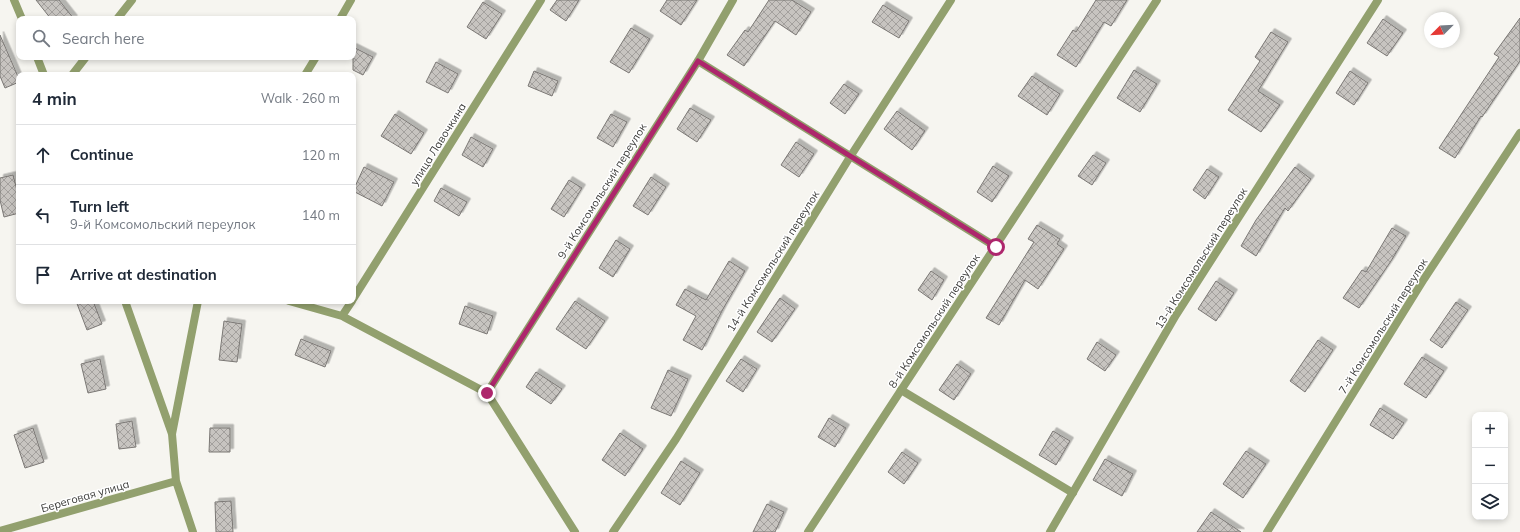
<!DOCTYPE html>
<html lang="en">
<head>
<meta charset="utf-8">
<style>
  :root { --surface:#fff; --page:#f2f2f3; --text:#1f2937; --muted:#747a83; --line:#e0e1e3 }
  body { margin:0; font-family:Mulish,sans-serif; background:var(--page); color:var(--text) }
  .controls { position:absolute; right:12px; bottom:12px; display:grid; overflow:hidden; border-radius:8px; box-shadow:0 2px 6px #0003 }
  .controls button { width:36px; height:36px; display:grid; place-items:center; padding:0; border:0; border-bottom:1px solid var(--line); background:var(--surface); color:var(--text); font:20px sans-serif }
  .compass { position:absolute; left:1424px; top:12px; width:36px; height:36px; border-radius:50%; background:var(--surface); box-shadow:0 2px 6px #0003; rotate:246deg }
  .stop { position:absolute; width:12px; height:12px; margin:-9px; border:3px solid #ad266c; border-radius:50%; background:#fff }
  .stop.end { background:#ad266c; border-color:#fff; box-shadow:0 1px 4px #0008 }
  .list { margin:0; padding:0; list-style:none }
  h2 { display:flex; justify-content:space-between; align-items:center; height:52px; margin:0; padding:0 16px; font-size:17px }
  h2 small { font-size:13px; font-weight:400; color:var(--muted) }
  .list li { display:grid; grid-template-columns:26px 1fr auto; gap:12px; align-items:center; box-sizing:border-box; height:60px; padding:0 16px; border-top:1px solid var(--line) }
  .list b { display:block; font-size:15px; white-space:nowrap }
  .list p { margin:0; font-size:13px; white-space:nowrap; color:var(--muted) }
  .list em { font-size:13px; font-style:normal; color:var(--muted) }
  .icon { flex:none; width:22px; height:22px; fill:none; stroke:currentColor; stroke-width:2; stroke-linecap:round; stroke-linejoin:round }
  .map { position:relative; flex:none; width:1520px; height:532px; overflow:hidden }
  .search { position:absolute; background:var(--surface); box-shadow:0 2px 6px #0003; left:16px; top:16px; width:340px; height:44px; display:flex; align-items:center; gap:10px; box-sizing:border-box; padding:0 14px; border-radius:8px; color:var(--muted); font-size:15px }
  .panel { position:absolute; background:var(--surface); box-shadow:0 2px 6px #0003; left:16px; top:72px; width:340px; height:232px; border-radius:8px }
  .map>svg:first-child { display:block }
</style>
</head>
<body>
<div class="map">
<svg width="1520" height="532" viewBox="0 0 1520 532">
  <defs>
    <pattern id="building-cross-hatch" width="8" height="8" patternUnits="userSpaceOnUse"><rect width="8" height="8" fill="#c7c4c0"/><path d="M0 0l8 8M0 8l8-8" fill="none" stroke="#a3a09d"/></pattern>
    <filter id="shadow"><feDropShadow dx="3.5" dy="-3.5" stdDeviation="0" flood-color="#0004"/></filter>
  </defs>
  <rect width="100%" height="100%" fill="#f6f5f0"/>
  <path fill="url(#building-cross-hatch)" stroke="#7b7875" filter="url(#shadow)" d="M 36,0 L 59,0 L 74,19 L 51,19 Z
    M 557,0 L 579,0 L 566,21 L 550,10 Z
    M 667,0 L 697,0 L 681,25 L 660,11 Z
    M 769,0 L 792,0 L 811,12 L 796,35 L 775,21 L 744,66 L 727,55 L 745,30 L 748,32 Z
    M 1096,0 L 1127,0 L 1111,26 L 1104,22 L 1076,67 L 1057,55 L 1073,30 L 1076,32 Z
    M 483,2 L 502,14 L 486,39 L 467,27 Z
    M 883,5 L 909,21 L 899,38 L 872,22 Z
    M 1520,18 L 1520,61 L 1482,117 L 1481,116 L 1455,158 L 1439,148 L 1499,57 L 1494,54 Z
    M 1383,19 L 1403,33 L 1387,56 L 1367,43 Z
    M 631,28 L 650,39 L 629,73 L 610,62 Z
    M 1271,32 L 1288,42 L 1258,91 L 1280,105 L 1261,132 L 1228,110 L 1260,61 L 1255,57 Z
    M 0,35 L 19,79 L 19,82 L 5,88 L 0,76 Z
    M 353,47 L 373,57 L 363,75 L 353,70 Z
    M 436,62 L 458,74 L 448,93 L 426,82 Z
    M 1134,70 L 1157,84 L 1140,112 L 1117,98 Z
    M 534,71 L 558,81 L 552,96 L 528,86 Z
    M 1350,71 L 1368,83 L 1354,105 L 1336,93 Z
    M 1032,76 L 1060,94 L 1047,115 L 1018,96 Z
    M 844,84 L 859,94 L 845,114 L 830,103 Z
    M 690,108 L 711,120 L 697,142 L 677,129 Z
    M 897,111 L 925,131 L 912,150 L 884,129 Z
    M 395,114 L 424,133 L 411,154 L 381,136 Z
    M 611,114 L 627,122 L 613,147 L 597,138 Z
    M 471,137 L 493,149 L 483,167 L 462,155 Z
    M 796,142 L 814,154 L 799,177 L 781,165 Z
    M 1093,155 L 1106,163 L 1092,185 L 1078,176 Z
    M 993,166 L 1009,176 L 992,202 L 977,192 Z
    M 364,167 L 394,182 L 382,206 L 353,191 Z
    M 1295,167 L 1311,179 L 1288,211 L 1285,208 L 1256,256 L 1241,246 L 1256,220 Z
    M 1207,169 L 1219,177 L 1205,199 L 1193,190 Z
    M 13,175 L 19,198 L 19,213 L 4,217 L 0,200 L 0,178 Z
    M 651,177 L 666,187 L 648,215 L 633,206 Z
    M 569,180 L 582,188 L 564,217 L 551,209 Z
    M 441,188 L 467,202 L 459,216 L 434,201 Z
    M 1037,225 L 1060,239 L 1057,244 L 1064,249 L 1038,289 L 1025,280 L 999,325 L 986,318 L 1034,242 L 1028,239 Z
    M 1392,228 L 1406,236 L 1391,261 L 1359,308 L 1343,298 L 1362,270 L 1366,272 Z
    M 616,240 L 630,249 L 613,277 L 599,268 Z
    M 729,261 L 745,271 L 723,309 L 702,350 L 683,340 L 696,316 L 676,305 L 685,289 L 706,300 Z
    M 931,271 L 944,280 L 932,300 L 918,290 Z
    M 1216,281 L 1234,293 L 1216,321 L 1198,309 Z
    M 780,298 L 795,309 L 772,342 L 757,332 Z
    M 76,301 L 93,301 L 102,324 L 87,330 Z
    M 575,301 L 605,321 L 586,349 L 556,329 Z
    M 1456,302 L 1468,310 L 1442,348 L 1430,340 Z
    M 465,306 L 493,316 L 487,334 L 459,324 Z
    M 224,321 L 242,324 L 237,362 L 219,360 Z
    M 301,339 L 331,351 L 325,367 L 295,355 Z
    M 1318,340 L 1333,350 L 1305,392 L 1290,381 Z
    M 1097,342 L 1116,355 L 1105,371 L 1087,359 Z
    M 1422,357 L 1444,371 L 1426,398 L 1404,384 Z
    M 100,359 L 106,389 L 88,393 L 81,364 Z
    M 741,359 L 757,369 L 743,392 L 726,381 Z
    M 957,364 L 971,374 L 954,400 L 939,390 Z
    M 668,370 L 688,379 L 671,416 L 651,408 Z
    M 536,372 L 562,389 L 551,404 L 526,387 Z
    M 1380,408 L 1404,423 L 1393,439 L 1370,425 Z
    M 829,418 L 846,428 L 835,447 L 818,437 Z
    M 132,421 L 136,447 L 119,449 L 116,424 Z
    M 33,428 L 44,462 L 25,468 L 14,435 Z
    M 210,428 L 230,428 L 230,452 L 209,452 Z
    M 1053,431 L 1070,441 L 1056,465 L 1039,455 Z
    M 620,433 L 643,449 L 625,476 L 602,460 Z
    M 1246,451 L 1266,464 L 1243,498 L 1223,484 Z
    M 902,452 L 918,463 L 904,484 L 888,472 Z
    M 1105,459 L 1133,474 L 1122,496 L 1093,480 Z
    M 681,461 L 700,473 L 680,505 L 661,493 Z
    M 231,501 L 233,532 L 216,532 L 215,502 Z
    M 767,504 L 784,512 L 775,532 L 753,532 Z
    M 1211,512 L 1241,532 L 1197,532 Z"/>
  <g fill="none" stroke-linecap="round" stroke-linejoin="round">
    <path stroke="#92a06e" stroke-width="8" d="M 117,19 L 132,0
      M 698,61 L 996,247
      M 72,75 L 86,57
      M 901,390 L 1073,493"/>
    <path stroke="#92a06e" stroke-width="8" d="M 14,0 L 22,19
      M 340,19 L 351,0
      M 37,57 L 44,75
      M 305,75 L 316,57
      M 353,299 L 541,0
      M 125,301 L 172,434 L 176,481 L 193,532
      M 289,301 L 342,316 L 487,393 L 575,532
      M 342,316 L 352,301
      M 487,393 L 698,61 L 733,0
      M 172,434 L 198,301
      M 0,531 L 176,481
      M 613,532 L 676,439 L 850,157 L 951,0
      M 808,532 L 1157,0
      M 1050,532 L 1176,315 L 1378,0
      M 1267,532 L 1424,279 L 1520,133"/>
  </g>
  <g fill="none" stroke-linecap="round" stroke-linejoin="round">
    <path stroke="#ad266c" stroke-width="5" d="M 487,393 L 698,61 L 996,247"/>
  </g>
  <g text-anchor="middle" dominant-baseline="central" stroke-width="3" stroke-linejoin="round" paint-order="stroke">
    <g font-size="11" fill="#3a3a38" stroke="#fff">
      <text transform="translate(438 144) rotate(-58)">улица Лавочкина</text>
      <text transform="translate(602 191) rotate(-58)">9-й Комсомольский переулок</text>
      <text transform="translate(1201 258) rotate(-58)">13-й Комсомольский переулок</text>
      <text transform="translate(773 261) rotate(-58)">14-й Комсомольский переулок</text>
      <text transform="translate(934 321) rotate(-57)">8-й Комсомольский переулок</text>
      <text transform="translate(1383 326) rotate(-58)">7-й Комсомольский переулок</text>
      <text transform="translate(85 496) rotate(-16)">Береговая улица</text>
    </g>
  </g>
</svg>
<div class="controls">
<button>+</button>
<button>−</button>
<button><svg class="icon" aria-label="layers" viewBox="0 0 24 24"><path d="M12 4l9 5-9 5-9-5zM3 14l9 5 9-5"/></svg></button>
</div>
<svg class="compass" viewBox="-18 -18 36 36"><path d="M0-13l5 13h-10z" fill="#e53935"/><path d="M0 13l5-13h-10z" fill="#747a83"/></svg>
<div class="stop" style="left:996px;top:247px"></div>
<div class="stop end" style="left:487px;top:393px"></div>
<div class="search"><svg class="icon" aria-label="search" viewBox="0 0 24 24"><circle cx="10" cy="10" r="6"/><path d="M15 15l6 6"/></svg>Search here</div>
<section class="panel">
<h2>4 min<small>Walk · 260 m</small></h2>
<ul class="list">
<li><svg class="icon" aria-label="ahead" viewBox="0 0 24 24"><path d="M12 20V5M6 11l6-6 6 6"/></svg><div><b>Continue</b></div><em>120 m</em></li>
<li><svg class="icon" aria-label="left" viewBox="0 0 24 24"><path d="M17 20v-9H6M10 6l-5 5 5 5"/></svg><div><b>Turn left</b><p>9-й Комсомольский переулок</p></div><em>140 m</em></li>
<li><svg class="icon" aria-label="arrive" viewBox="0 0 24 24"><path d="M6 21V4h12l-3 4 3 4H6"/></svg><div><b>Arrive at destination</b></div></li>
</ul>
</section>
</div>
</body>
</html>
